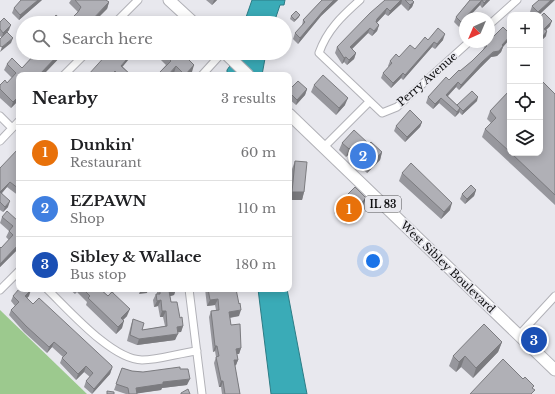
<!DOCTYPE html>
<html lang="en">
<head>
<meta charset="utf-8">
<style>
  :root { --surface:#fff; --page:#f6f6f6; --text:#202124; --muted:#757577; --line:#e0e0e0; --accent:#db2777 }
  body { margin:0; font-family:"Libre Baskerville",serif; background:var(--page); color:var(--text) }
  .controls { position:absolute; right:12px; top:12px; display:grid; overflow:hidden; border-radius:8px; box-shadow:0 2px 10px #0003 }
  .controls button { width:36px; height:36px; display:grid; place-items:center; padding:0; border:0; border-bottom:1px solid var(--line); background:var(--surface); color:var(--text); font:20px sans-serif }
  .compass { position:absolute; left:459px; top:12px; width:36px; height:36px; border-radius:50%; background:var(--surface); box-shadow:0 2px 10px #0003; rotate:224deg }
  .you { position:absolute; left:373px; top:261px; width:14px; height:14px; margin:-10px; border:3px solid #fff; border-radius:50%; background:#1a73e8; box-shadow:0 0 0 6px #1a73e833 }
  .badge { display:grid; place-items:center; width:26px; height:26px; border-radius:50%; background:var(--accent); color:#fff; font-size:13px; font-weight:700 }
  .pin { position:absolute; translate:-50% -50%; border:2px solid #fff; box-shadow:0 1px 4px #0006 }
  .list { margin:0; padding:0; list-style:none }
  h2 { display:flex; justify-content:space-between; align-items:center; height:52px; margin:0; padding:0 16px; font-size:17px }
  h2 small { font-size:13px; font-weight:400; color:var(--muted) }
  .list li { display:grid; grid-template-columns:26px 1fr auto; gap:12px; align-items:center; box-sizing:border-box; height:56px; padding:0 16px; border-top:1px solid var(--line) }
  .list b { display:block; font-size:15px; white-space:nowrap }
  .list p { margin:0; font-size:13px; white-space:nowrap; color:var(--muted) }
  .list em { font-size:13px; font-style:normal; color:var(--muted) }
  .icon { flex:none; width:22px; height:22px; fill:none; stroke:currentColor; stroke-width:2; stroke-linecap:round; stroke-linejoin:round }
  .map { position:relative; flex:none; width:555px; height:394px; overflow:hidden }
  .search { position:absolute; background:var(--surface); box-shadow:0 2px 10px #0003; left:16px; top:16px; width:276px; height:44px; display:flex; align-items:center; gap:10px; box-sizing:border-box; padding:0 14px; border-radius:22px; color:var(--muted); font-size:15px }
  .panel { position:absolute; background:var(--surface); box-shadow:0 2px 10px #0003; left:16px; top:72px; width:276px; height:220px; border-radius:8px }
  .map>svg:first-child { display:block }
</style>
</head>
<body>
<div class="map">
<svg width="555" height="394" viewBox="0 0 555 394">
  <rect width="100%" height="100%" fill="#e8e8ee"/>
  <path fill="#9cc98e" d="M 0,310 L 87,394 L 0,394 Z"/>
  <path fill="#3aabb7" stroke="#2d7c85" d="M 252,0 L 285,0 L 284,5 L 280,5 L 274,23 L 244,23 Z
    M 239,53 L 266,53 L 262,75 L 227,75 L 227,70 Z
    M 258,289 L 287,289 L 307,394 L 271,394 Z"/>
  <g fill="none" stroke-linecap="round" stroke-linejoin="round">
    <defs>
      <path id="street" d="M 360,0 C 342,16 327,30 319,53 L 382,113 L 397,107 L 469,42
        M 115,23 L 138,0
        M 489,25 L 517,0
        M 64,75 L 86,53
        M 202,75 L 222,53
        M 0,116 L 12,128
        M 0,141 L 19,121
        M 324,147 L 369,102
        M 47,289 C 68,309 112,360 142,360 C 160,360 179,353 197,351
        M 189,289 L 202,394
        M 0,290 L 19,271
        M 519,335 L 555,296"/>
      <path id="primary" d="M 169,0 L 194,23
        M 225,53 L 248,75
        M 289,114 L 555,370"/>
    </defs>
    <use href="#street" stroke="#b1b1b7" stroke-width="9"/>
    <use href="#primary" stroke="#b1b1b7" stroke-width="13"/>
    <use href="#street" stroke="#fff" stroke-width="7"/>
    <use href="#primary" stroke="#fff" stroke-width="11"/>
  </g>
  <path fill="#97979d" d="M 42,0 L 19,20 L 12,13 L 14,8 Z
    M 71,0 L 106,0 L 109,2 L 107,9 L 78,12 L 69,3 Z
    M 206,0 L 217,0 L 212,5 Z
    M 322,0 L 338,0 L 321,16 L 298,44 L 293,39 L 295,33 L 302,26 L 303,20 Z
    M 385,0 L 412,0 L 414,2 L 412,7 L 408,11 L 401,4 L 388,16 L 385,14 L 376,23 L 379,25 L 377,31 L 372,36 L 368,33 L 352,49 L 356,53 L 354,59 L 347,65 L 344,62 L 342,64 L 335,53 L 337,47 Z
    M 470,0 L 490,0 L 482,8 L 480,5 L 465,18 L 465,21 L 459,27 L 454,22 L 456,17 Z
    M 539,0 L 539,15 L 534,15 L 530,12 L 532,6 Z
    M 291,16 L 299,17 L 294,22 L 290,19 Z
    M 540,17 L 550,26 L 546,30 L 546,36 L 540,42 Z
    M 0,22 L 9,30 L 2,38 L 0,36 Z
    M 428,40 L 443,40 L 435,49 L 432,47 L 403,80 L 401,78 L 391,88 L 381,78 L 383,73 L 389,67 L 388,66 L 390,61 L 399,57 L 415,49 Z
    M 485,44 L 503,47 L 501,52 L 497,56 L 491,57 L 481,67 L 459,90 L 456,87 L 448,96 L 457,105 L 477,101 L 462,115 L 459,112 L 455,117 L 439,103 L 433,109 L 426,103 L 428,97 L 460,71 L 472,61 L 483,50 Z
    M 32,53 L 64,53 L 43,75 L 19,75 L 19,100 L 11,108 L 0,98 L 0,85 L 7,83 L 12,78 L 4,70 L 7,64 L 22,68 L 34,55 Z
    M 158,53 L 182,53 L 192,72 L 188,75 L 176,75 L 174,73 L 172,75 L 157,75 L 166,65 L 157,56 Z
    M 123,67 L 131,75 L 88,75 Z
    M 314,85 L 345,105 L 336,115 L 311,92 Z
    M 307,89 L 305,95 L 296,105 L 289,99 L 289,90 Z
    M 510,90 L 510,153 L 540,153 L 555,94 L 555,205 L 482,137 L 485,129 L 491,123 L 487,119 L 490,111 Z
    M 422,122 L 420,127 L 405,142 L 394,131 L 396,126 Z
    M 342,143 L 369,144 L 382,152 L 380,160 L 367,173 L 348,155 L 346,157 L 339,150 Z
    M 295,161 L 304,192 L 302,200 L 289,200 L 292,169 Z
    M 0,168 L 19,179 L 19,196 L 7,187 L 2,193 L 8,207 L 3,212 L 0,210 Z
    M 402,173 L 450,210 L 441,219 L 399,181 Z
    M 476,190 L 474,196 L 465,204 L 460,199 L 462,194 Z
    M 337,205 L 363,206 L 346,224 L 334,213 Z
    M 2,217 L 18,221 L 19,220 L 19,248 L 0,267 L 0,247 L 1,248 L 9,240 L 6,237 L 9,231 L 0,223 Z
    M 69,289 L 101,289 L 108,296 L 111,292 L 109,289 L 116,289 L 113,293 L 127,316 L 123,320 L 122,328 L 116,334 L 86,305 L 87,302 L 77,292 L 75,294 Z
    M 157,289 L 176,289 L 174,295 L 170,296 L 171,302 L 183,326 L 181,332 L 177,332 L 175,340 L 137,345 L 127,341 L 131,325 L 133,319 L 142,330 L 165,326 L 163,317 L 160,317 L 158,306 L 154,307 L 153,300 L 156,294 L 157,294 Z
    M 205,289 L 236,289 L 239,316 L 230,318 L 231,325 L 241,348 L 239,354 L 237,354 L 238,360 L 236,365 L 235,366 L 240,394 L 222,394 L 221,387 L 219,387 L 214,363 L 216,357 L 215,351 L 213,352 L 209,317 L 211,311 L 216,310 L 215,305 L 207,306 Z
    M 13,296 L 29,296 L 27,298 L 33,304 L 112,368 L 110,374 L 92,394 L 84,387 L 86,381 L 90,377 L 84,372 L 76,380 L 60,363 L 62,358 L 63,357 L 52,347 L 47,353 L 24,332 L 9,315 L 11,310 L 15,306 L 11,301 Z
    M 502,342 L 498,352 L 473,378 L 461,367 L 456,372 L 449,366 L 453,356 Z
    M 122,368 L 132,371 L 143,372 L 180,369 L 187,385 L 162,388 L 161,390 L 137,393 L 137,394 L 126,394 L 114,390 Z"/>
  <path fill="#7b7b7f" d="M 38,0 L 42,0 L 19,20 L 20,15 Z
    M 214,0 L 217,0 L 212,5 Z
    M 334,0 L 338,0 L 321,16 L 298,44 L 300,38 L 323,11 Z
    M 401,0 L 402,0 L 401,4 L 388,16 L 390,11 Z
    M 482,0 L 480,5 L 468,18 L 465,18 L 465,21 L 459,27 L 461,22 Z
    M 487,0 L 490,0 L 482,8 L 484,3 Z
    M 551,0 L 555,0 L 539,15 L 537,15 L 538,12 Z
    M 109,2 L 107,9 L 93,23 L 89,23 Z
    M 414,2 L 412,7 L 408,11 L 410,5 Z
    M 387,8 L 385,14 L 375,25 L 377,19 Z
    M 300,15 L 299,17 L 294,22 L 295,20 Z
    M 552,21 L 550,26 L 543,33 L 544,29 Z
    M 11,25 L 9,30 L 2,38 L 3,33 Z
    M 379,25 L 377,31 L 372,36 L 374,31 Z
    M 370,28 L 368,33 L 348,53 L 350,47 Z
    M 547,31 L 546,36 L 540,42 L 542,37 Z
    M 445,34 L 443,40 L 435,49 L 437,44 Z
    M 510,36 L 510,39 L 503,47 L 501,52 L 497,56 L 491,57 L 481,67 L 459,90 L 461,85 L 482,62 L 502,45 Z
    M 13,38 L 11,43 L 0,52 L 2,47 Z
    M 434,42 L 432,47 L 403,80 L 405,75 Z
    M 60,53 L 64,53 L 43,75 L 39,75 Z
    M 132,53 L 134,53 L 119,71 L 121,66 Z
    M 356,53 L 354,59 L 347,65 L 349,60 Z
    M 346,57 L 344,62 L 342,64 L 344,58 Z
    M 194,65 L 192,72 L 188,75 L 184,75 Z
    M 176,66 L 174,73 L 172,75 L 169,75 Z
    M 403,73 L 401,78 L 391,88 L 393,83 Z
    M 458,82 L 456,87 L 444,100 L 446,95 Z
    M 307,89 L 305,95 L 296,105 L 297,100 Z
    M 19,96 L 19,100 L 11,108 L 13,102 Z
    M 478,97 L 477,101 L 462,115 L 463,111 Z
    M 348,98 L 345,105 L 336,115 L 339,108 Z
    M 441,98 L 439,103 L 433,109 L 435,104 Z
    M 460,108 L 459,113 L 455,117 L 457,112 Z
    M 422,122 L 420,127 L 405,142 L 407,137 Z
    M 351,147 L 348,155 L 346,157 L 349,149 Z
    M 382,152 L 380,160 L 367,173 L 370,165 Z
    M 19,173 L 19,177 L 14,182 L 16,176 Z
    M 10,182 L 7,187 L 0,195 L 0,192 Z
    M 476,190 L 474,196 L 465,204 L 467,199 Z
    M 292,192 L 304,192 L 302,200 L 289,200 Z
    M 366,198 L 363,206 L 346,224 L 349,216 Z
    M 10,201 L 8,207 L 3,212 L 5,207 Z
    M 452,203 L 450,210 L 441,219 L 444,212 Z
    M 19,244 L 19,248 L 0,267 L 0,264 Z
    M 141,289 L 148,289 L 147,293 L 139,294 Z
    M 176,289 L 174,295 L 167,297 L 169,291 Z
    M 31,290 L 29,296 L 23,302 L 25,296 Z
    M 218,299 L 215,305 L 207,306 L 210,300 Z
    M 161,300 L 158,306 L 154,307 L 157,301 Z
    M 130,309 L 127,316 L 119,324 L 121,318 Z
    M 241,310 L 239,316 L 227,318 L 229,312 Z
    M 162,311 L 166,311 L 163,317 L 160,317 Z
    M 124,321 L 122,328 L 116,334 L 118,327 Z
    M 183,326 L 181,332 L 174,333 L 177,327 Z
    M 178,334 L 175,340 L 137,345 L 139,339 Z
    M 54,342 L 52,347 L 47,353 L 49,347 Z
    M 502,342 L 498,352 L 473,378 L 476,368 Z
    M 215,346 L 217,346 L 215,351 L 213,352 Z
    M 241,348 L 239,354 L 234,354 L 236,349 Z
    M 465,356 L 461,367 L 456,372 L 459,362 Z
    M 234,360 L 238,360 L 236,365 L 232,366 Z
    M 86,366 L 84,372 L 76,380 L 78,374 Z
    M 112,368 L 110,374 L 92,394 L 94,389 Z
    M 190,379 L 187,385 L 162,388 L 161,390 L 134,394 L 136,388 L 163,382 Z
    M 221,381 L 223,381 L 221,387 L 219,387 Z"/>
  <path fill="#b0b0b6" stroke="#7b7b7f" d="M 21,0 L 38,0 L 20,15 L 14,8 Z
    M 75,0 L 106,0 L 109,2 L 89,23 L 67,23 L 78,12 L 81,7 Z
    M 322,0 L 334,0 L 323,11 L 300,38 L 295,33 L 305,22 L 303,20 Z
    M 385,0 L 401,0 L 390,11 L 387,8 L 377,19 L 376,22 L 379,25 L 374,31 L 370,28 L 350,47 L 356,53 L 349,60 L 346,57 L 344,58 L 337,47 L 370,13 Z
    M 405,0 L 412,0 L 414,2 L 410,5 Z
    M 470,0 L 487,0 L 484,3 L 482,0 L 461,22 L 456,17 Z
    M 539,0 L 551,0 L 538,12 L 532,6 Z
    M 296,11 L 300,15 L 295,20 L 291,16 Z
    M 544,13 L 552,21 L 544,29 L 547,31 L 542,37 L 540,36 L 540,17 Z
    M 56,15 L 65,23 L 54,23 L 51,21 Z
    M 4,18 L 11,25 L 3,33 L 0,29 L 0,22 Z
    M 503,27 L 507,31 L 510,27 L 510,36 L 502,45 L 503,46 L 499,51 L 493,52 L 482,62 L 461,85 L 458,82 L 446,95 L 460,108 L 457,112 L 441,98 L 435,104 L 428,97 L 446,77 L 449,80 L 459,70 L 460,71 L 472,61 L 487,46 L 485,44 L 488,42 L 489,42 L 489,41 Z
    M 438,28 L 445,34 L 437,44 L 434,42 L 405,75 L 403,73 L 393,83 L 383,73 L 392,63 L 390,61 L 396,54 L 399,57 L 410,45 L 415,49 L 425,37 L 428,40 Z
    M 7,32 L 13,38 L 2,47 L 0,46 L 0,39 Z
    M 36,53 L 60,53 L 39,75 L 19,75 L 19,96 L 13,102 L 0,89 L 0,85 L 5,80 L 7,83 L 16,73 L 7,64 L 12,58 L 22,68 Z
    M 108,53 L 132,53 L 121,66 L 131,75 L 119,75 L 115,71 L 111,75 L 88,75 Z
    M 163,53 L 182,53 L 194,65 L 185,75 L 176,66 L 169,74 L 170,75 L 157,75 L 171,61 Z
    M 323,75 L 348,98 L 339,108 L 314,85 Z
    M 540,79 L 555,94 L 555,195 L 511,153 L 540,153 Z
    M 298,81 L 307,89 L 297,100 L 289,92 L 289,90 Z
    M 510,90 L 510,152 L 485,129 L 496,118 L 490,111 Z
    M 472,91 L 478,97 L 463,111 L 457,105 Z
    M 410,110 L 422,122 L 407,137 L 396,126 Z
    M 354,130 L 369,144 L 371,142 L 382,152 L 370,165 L 351,147 L 349,149 L 342,143 Z
    M 19,148 L 19,173 L 16,176 L 19,179 L 19,189 L 10,182 L 0,192 L 10,201 L 5,207 L 0,202 L 0,168 Z
    M 295,161 L 307,162 L 304,192 L 292,192 Z
    M 411,163 L 452,203 L 444,212 L 402,173 Z
    M 471,185 L 476,190 L 467,199 L 462,194 Z
    M 355,187 L 366,198 L 349,216 L 337,205 Z
    M 7,211 L 18,221 L 19,220 L 19,244 L 0,264 L 0,247 L 1,248 L 13,235 L 9,231 L 13,226 L 2,217 Z
    M 19,289 L 30,289 L 31,290 L 25,296 L 33,304 L 39,298 L 112,366 L 112,368 L 94,389 L 86,381 L 93,373 L 86,366 L 78,374 L 62,358 L 67,353 L 54,342 L 49,347 L 26,326 L 11,310 L 19,302 L 13,296 Z
    M 83,289 L 100,289 L 108,296 L 112,292 L 130,309 L 121,318 L 124,321 L 118,327 L 88,298 L 90,296 Z
    M 160,289 L 176,289 L 169,291 L 171,302 L 177,302 L 180,318 L 182,317 L 183,326 L 177,327 L 178,334 L 139,339 L 130,335 L 133,319 L 144,323 L 142,330 L 167,326 L 166,311 L 162,311 L 161,300 L 157,301 L 156,294 L 160,294 Z
    M 208,289 L 236,289 L 239,304 L 240,303 L 241,310 L 229,312 L 231,325 L 240,324 L 241,348 L 236,349 L 238,360 L 234,360 L 240,394 L 225,394 L 223,381 L 221,381 L 216,357 L 219,356 L 217,346 L 215,346 L 211,311 L 219,310 L 218,299 L 210,300 Z
    M 484,324 L 502,342 L 476,368 L 465,356 L 459,362 L 453,356 Z
    M 503,359 L 523,379 L 525,377 L 534,386 L 532,388 L 535,390 L 531,394 L 470,394 Z
    M 180,367 L 180,369 L 188,369 L 190,379 L 163,382 L 163,384 L 136,388 L 137,394 L 129,394 L 128,388 L 116,384 L 122,368 L 132,371 L 143,372 Z
    M 188,389 L 190,394 L 181,394 L 181,393 Z
    M 107,391 L 114,392 L 114,394 L 107,394 Z"/>
  <g text-anchor="middle" dominant-baseline="central" stroke-width="3.5" stroke-linejoin="round" paint-order="stroke">
    <rect fill="#e8e8ee" stroke="#505053" stroke-width="1" x="365" y="196" width="36" height="16" rx="3"/>
    <g font-size="10" font-weight="bold" fill="#0f0f11">
      <text x="383" y="204">IL 83</text>
    </g>
    <g font-size="11" fill="#0f0f11" stroke="#e8e8ee">
      <text transform="translate(427 79) rotate(-41)">Perry Avenue</text>
      <text transform="translate(448 267) rotate(44)">West Sibley Boulevard</text>
    </g>
  </g>
</svg>
<div class="controls">
<button>+</button>
<button>−</button>
<button><svg class="icon" aria-label="locate" viewBox="0 0 24 24"><circle cx="12" cy="12" r="6"/><path d="M12 2v4M12 18v4M2 12h4M18 12h4"/></svg></button>
<button><svg class="icon" aria-label="layers" viewBox="0 0 24 24"><path d="M12 4l9 5-9 5-9-5zM3 14l9 5 9-5"/></svg></button>
</div>
<svg class="compass" viewBox="-18 -18 36 36"><path d="M0-13l5 13h-10z" fill="#e53935"/><path d="M0 13l5-13h-10z" fill="#757577"/></svg>
<div class="you"></div>
<div class="pin badge" style="left:349px;top:209px;background:#e8710a">1</div>
<div class="pin badge" style="left:363px;top:156px;background:#3f7fe0">2</div>
<div class="pin badge" style="left:534px;top:340px;background:#1a4fb4">3</div>
<div class="search"><svg class="icon" aria-label="search" viewBox="0 0 24 24"><circle cx="10" cy="10" r="6"/><path d="M15 15l6 6"/></svg>Search here</div>
<section class="panel">
<h2>Nearby<small>3 results</small></h2>
<ul class="list">
<li><span class="badge" style="background:#e8710a">1</span><div><b>Dunkin'</b><p>Restaurant</p></div><em>60 m</em></li>
<li><span class="badge" style="background:#3f7fe0">2</span><div><b>EZPAWN</b><p>Shop</p></div><em>110 m</em></li>
<li><span class="badge" style="background:#1a4fb4">3</span><div><b>Sibley &amp; Wallace</b><p>Bus stop</p></div><em>180 m</em></li>
</ul>
</section>
</div>
</body>
</html>
